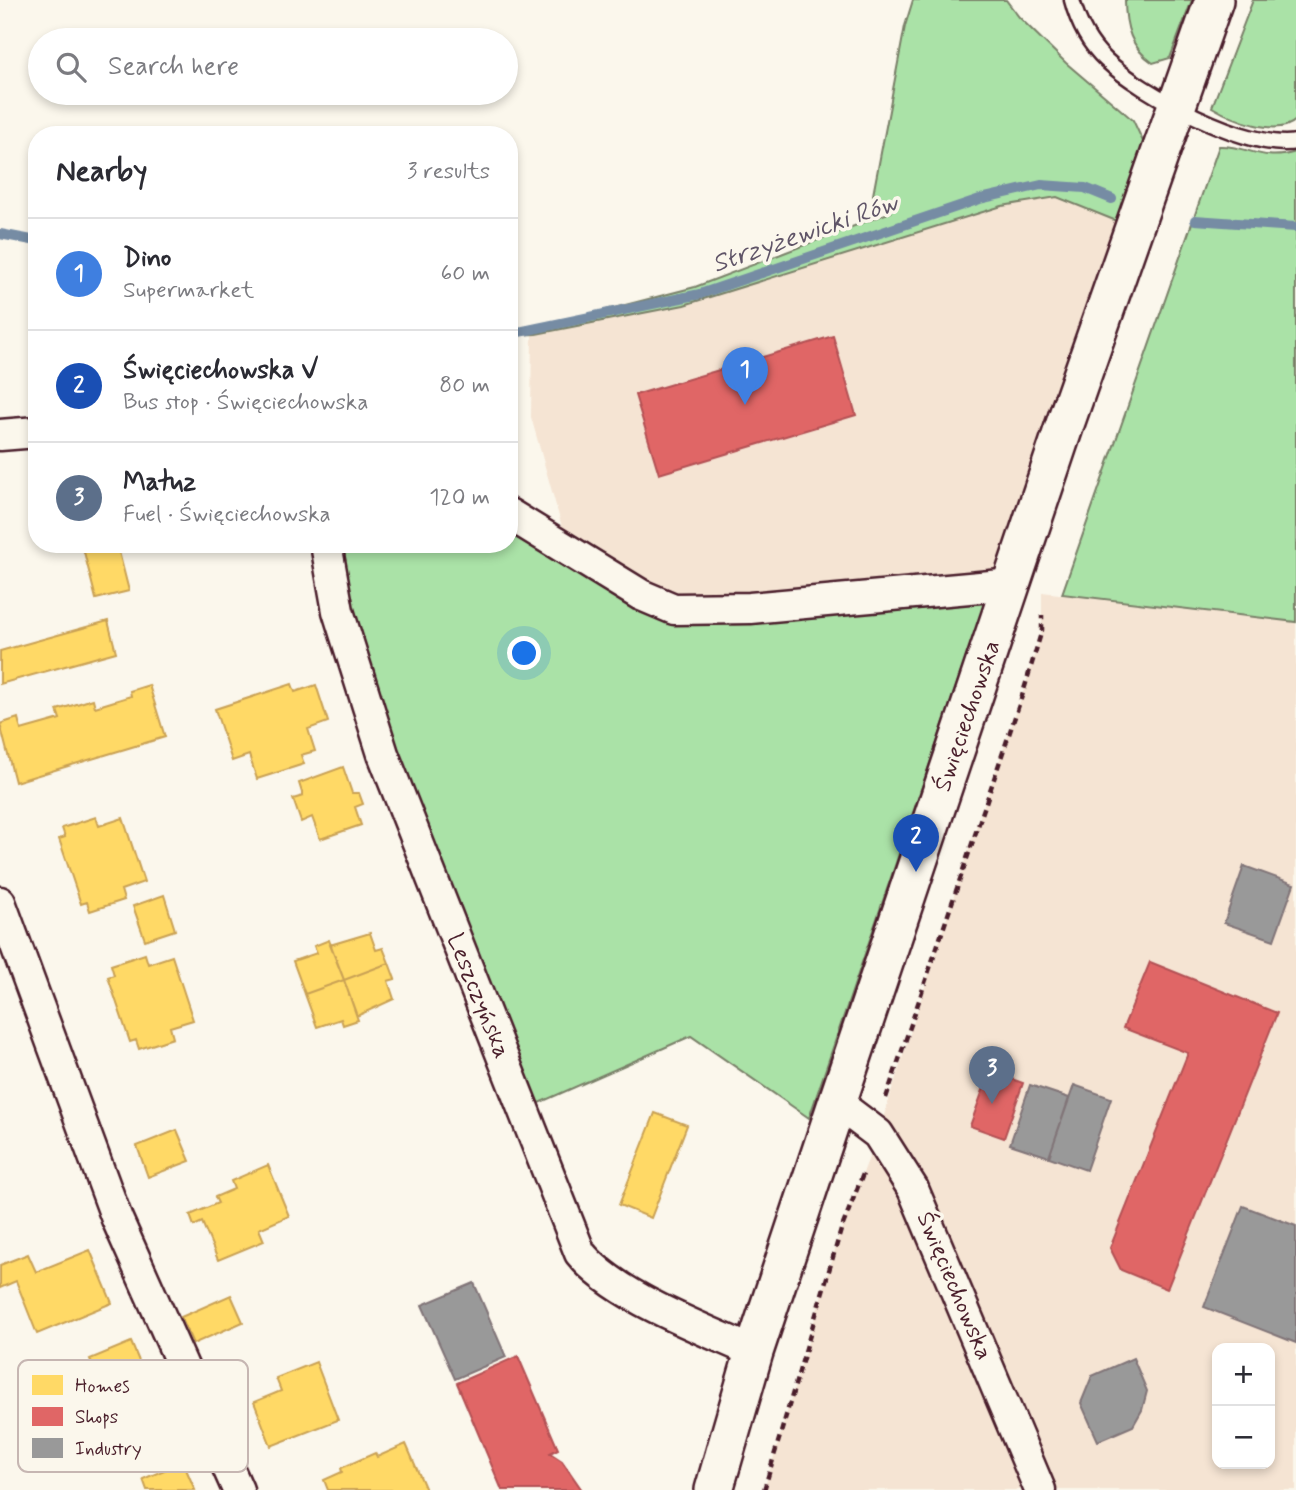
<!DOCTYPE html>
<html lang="en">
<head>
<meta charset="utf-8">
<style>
  :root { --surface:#fff; --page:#f7f7f7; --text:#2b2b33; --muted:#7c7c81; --line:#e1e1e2; --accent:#c8321e }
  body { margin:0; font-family:Mynerve,sans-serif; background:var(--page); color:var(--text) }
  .controls { position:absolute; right:21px; bottom:21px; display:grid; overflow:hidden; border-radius:14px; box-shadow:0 4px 10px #0003 }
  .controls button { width:63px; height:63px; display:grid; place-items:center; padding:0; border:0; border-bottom:2px solid var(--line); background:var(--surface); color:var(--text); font:35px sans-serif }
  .you { position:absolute; left:525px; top:654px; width:24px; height:24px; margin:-18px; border:5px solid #fff; border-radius:50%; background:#1a73e8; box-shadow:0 0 0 10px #1a73e833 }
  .badge { display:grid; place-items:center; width:46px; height:46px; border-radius:50%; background:var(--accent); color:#fff; font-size:23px; font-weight:700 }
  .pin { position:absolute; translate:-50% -58px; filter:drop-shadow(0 2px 4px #0008) }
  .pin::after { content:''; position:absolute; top:37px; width:24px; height:21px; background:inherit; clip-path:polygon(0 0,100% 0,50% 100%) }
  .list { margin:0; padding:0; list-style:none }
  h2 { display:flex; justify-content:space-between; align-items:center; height:91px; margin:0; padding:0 28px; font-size:30px }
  h2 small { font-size:23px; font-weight:400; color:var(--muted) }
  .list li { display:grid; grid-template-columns:46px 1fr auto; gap:21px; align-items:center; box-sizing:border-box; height:112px; padding:0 28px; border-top:2px solid var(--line) }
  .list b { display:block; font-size:26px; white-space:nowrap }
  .list p { margin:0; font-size:23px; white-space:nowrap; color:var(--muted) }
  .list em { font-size:23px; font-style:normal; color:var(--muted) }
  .icon { flex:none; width:38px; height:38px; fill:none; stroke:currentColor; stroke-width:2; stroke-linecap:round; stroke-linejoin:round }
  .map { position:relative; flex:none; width:1296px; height:1490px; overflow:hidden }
  .search { position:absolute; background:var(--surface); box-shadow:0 4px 10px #0003; left:28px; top:28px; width:490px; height:77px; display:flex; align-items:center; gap:18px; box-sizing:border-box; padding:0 24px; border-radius:38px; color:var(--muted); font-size:26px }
  .panel { position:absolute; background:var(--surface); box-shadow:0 4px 10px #0003; left:28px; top:126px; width:490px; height:427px; border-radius:28px }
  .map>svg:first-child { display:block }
</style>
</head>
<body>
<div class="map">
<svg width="1296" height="1490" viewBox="0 0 1296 1490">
  <rect width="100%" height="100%" fill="#fbf7ec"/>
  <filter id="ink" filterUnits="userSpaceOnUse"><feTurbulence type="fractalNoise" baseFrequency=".0143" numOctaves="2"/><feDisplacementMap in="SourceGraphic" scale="14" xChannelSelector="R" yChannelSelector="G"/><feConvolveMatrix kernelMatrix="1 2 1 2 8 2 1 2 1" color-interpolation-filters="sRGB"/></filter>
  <g filter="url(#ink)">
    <path fill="#f5e4d3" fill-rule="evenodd" d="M 1057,197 L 1134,228 L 1013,584 L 702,611 L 560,543 L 562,527 L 531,417 L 532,330 L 684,305 L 1002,206 Z
      M 1042,592 L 1296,622 L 1296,1490 L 764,1490 L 841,1230 L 878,1134 L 972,839 L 1023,693 L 1042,630 ZM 1217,1348 L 1270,1348 L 1270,1464 L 1217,1464 Z"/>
    <path fill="#aae2a7" stroke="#7a8069" stroke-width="2" d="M 913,0 L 1006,0 L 1019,17 L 1066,63 L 1133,120 L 1146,148 L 1134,228 L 1057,197 L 1002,206 L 684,305 L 536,334 L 509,335 L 695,287 L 891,212 L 873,195 L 905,26 Z
      M 1125,0 L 1192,0 L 1170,58 L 1153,63 C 1131,48 1125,27 1125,0 Z
      M 1253,0 L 1296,0 L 1296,120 C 1277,138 1232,119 1212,107 Z
      M 1219,146 C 1248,145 1261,163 1296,152 L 1296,622 L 1062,594 Z
      M 509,514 L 674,609 L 991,584 L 809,1118 L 691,1036 L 523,1110 L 383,754 L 326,544 L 509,544 Z"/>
    <path fill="#ffd966" stroke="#c9a154" stroke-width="2" d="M 82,544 L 117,544 L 129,591 L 96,599 Z
      M 108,621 L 116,652 L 0,684 L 0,651 Z
      M 292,684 L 295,692 L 316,685 L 328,722 L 308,729 L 315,751 L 301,755 L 304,764 L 257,779 L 249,755 L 232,761 L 215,709 Z
      M 149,685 L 165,737 L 15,782 L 0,724 L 18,718 L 21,730 L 60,719 L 57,710 L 93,699 L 95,707 L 131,696 L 130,691 Z
      M 343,767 L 352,793 L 359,793 L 363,804 L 355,807 L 361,825 L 320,839 L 312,817 L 301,822 L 293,799 L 303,796 L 299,783 Z
      M 96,817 L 99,826 L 123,818 L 144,882 L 121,890 L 124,900 L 90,911 L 87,902 L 81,904 L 59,839 L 65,837 L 62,828 Z
      M 164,895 L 175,930 L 145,940 L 133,906 Z
      M 370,933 L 376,950 L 383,948 L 389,963 L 344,980 L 330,945 Z
      M 329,940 L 344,980 L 305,994 L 293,961 L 317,953 L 314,946 Z
      M 145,954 L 148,964 L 172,956 L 193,1020 L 170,1027 L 173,1038 L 139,1049 L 136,1040 L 130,1042 L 108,977 L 114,975 L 111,965 Z
      M 389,963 L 395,979 L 388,981 L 394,999 L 357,1016 L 344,980 Z
      M 344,980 L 358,1020 L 343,1025 L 341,1019 L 317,1027 L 305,994 Z
      M 655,1113 L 687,1125 L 651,1218 L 619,1205 Z
      M 177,1130 L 190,1161 L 148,1177 L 137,1146 Z
      M 268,1165 L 289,1216 L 259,1229 L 264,1241 L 218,1260 L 202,1222 L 194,1226 L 190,1215 L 218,1203 L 215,1197 L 234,1189 L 231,1181 Z
      M 90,1250 L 112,1303 L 37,1334 L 16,1281 L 0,1288 L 0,1265 L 28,1254 L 36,1272 Z
      M 231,1295 L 243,1322 L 193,1344 L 181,1317 Z
      M 131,1342 L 151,1390 L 157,1387 L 172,1424 L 104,1453 L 85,1409 L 107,1399 L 90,1359 Z
      M 316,1362 L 338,1420 L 271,1446 L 254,1402 L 281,1391 L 276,1378 Z
      M 406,1444 L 426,1490 L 328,1490 L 324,1480 L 342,1472 L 341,1468 L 375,1453 L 377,1457 Z
      M 183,1462 L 195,1490 L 147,1490 L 143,1479 Z"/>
    <path fill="#e06666" stroke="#b35154" stroke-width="2" d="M 833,336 L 856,415 L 659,474 L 635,395 Z
      M 1150,962 L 1277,1013 L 1167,1289 L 1121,1270 L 1110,1248 L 1188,1053 L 1123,1028 Z
      M 990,1071 L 1023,1083 L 1004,1138 L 970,1126 Z
      M 518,1356 L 558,1449 L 550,1453 L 562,1461 L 582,1490 L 502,1490 L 457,1383 Z"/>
    <path fill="#999" stroke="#817478" stroke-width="2" d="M 1244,866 L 1294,884 L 1274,940 L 1224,923 Z
      M 1030,1085 L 1069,1098 L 1049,1157 L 1010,1144 Z
      M 1074,1085 L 1111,1098 L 1086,1170 L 1049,1157 Z
      M 1243,1206 L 1296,1226 L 1296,1343 L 1204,1307 Z
      M 474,1283 L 506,1357 L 455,1379 L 422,1305 Z
      M 1133,1358 L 1147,1391 L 1142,1410 L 1133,1426 L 1098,1441 L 1081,1403 L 1092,1376 Z"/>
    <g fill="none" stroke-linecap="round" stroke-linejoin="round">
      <path stroke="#768ca4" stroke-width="10" d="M 1195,220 L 1296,227
        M 0,234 L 37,241
        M 509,334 L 700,294 L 980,199 L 1041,185 L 1085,188 L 1112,199"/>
      <defs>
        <path id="service" d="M 1072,0 C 1078,23 1089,44 1106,60 C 1140,93 1249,151 1296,142"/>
        <path id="minor" d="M 0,435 L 37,432
          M 509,514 L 641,595 L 674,609 L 750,608 L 1013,584
          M 326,544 L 338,611 L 383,754 L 580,1253 C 615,1297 702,1328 754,1352
          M 0,902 L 117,1219 L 238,1490
          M 837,1103 L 878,1134 L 913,1189 L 1040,1490"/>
        <path id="tertiary" d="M 714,1490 L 754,1352 L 837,1103 L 1064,427 L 1214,0"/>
      </defs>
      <use href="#service" stroke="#4a1f2b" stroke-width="19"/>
      <use href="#minor" stroke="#4a1f2b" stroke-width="35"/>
      <use href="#tertiary" stroke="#4a1f2b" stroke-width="42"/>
      <path stroke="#4a1f2b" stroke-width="4.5" stroke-dasharray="7 5" stroke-linecap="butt" d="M 886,1098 L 1023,693 L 1042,630 L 1042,615
        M 764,1490 L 841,1230 L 863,1174"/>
      <use href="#service" stroke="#fbf7ec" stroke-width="14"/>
      <use href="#minor" stroke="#fbf7ec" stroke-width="30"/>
      <use href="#tertiary" stroke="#fbf7ec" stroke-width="37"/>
    </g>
  </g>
  <g text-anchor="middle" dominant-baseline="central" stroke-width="7" stroke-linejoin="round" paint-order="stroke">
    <g font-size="24" fill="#4a1f2b" stroke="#fbf7ec">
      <text transform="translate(968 716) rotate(-71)">Święciechowska</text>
      <text transform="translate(478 996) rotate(68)">Leszczyńska</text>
      <text transform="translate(954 1286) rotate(67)">Święciechowska</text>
    </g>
    <g font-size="26" font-style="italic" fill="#605568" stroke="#fbf7ec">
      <text transform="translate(805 234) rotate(-19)">Strzyżewicki Rów</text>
    </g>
  </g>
  <rect x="18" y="1360" width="230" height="112" rx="10" fill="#fbf7ec" stroke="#c6b6b2" stroke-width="2"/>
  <rect x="32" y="1375" width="31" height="20" fill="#ffd966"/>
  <rect x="32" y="1407" width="31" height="19" fill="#e06666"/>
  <rect x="32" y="1438" width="31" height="20" fill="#999"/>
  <g font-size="19" fill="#4a1f2b">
    <text x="75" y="1392">Homes</text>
    <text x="75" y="1423">Shops</text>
    <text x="75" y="1455">Industry</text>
  </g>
</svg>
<div class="controls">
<button>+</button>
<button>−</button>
</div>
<div class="you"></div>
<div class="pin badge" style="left:745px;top:405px;background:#3f7fe0">1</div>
<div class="pin badge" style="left:916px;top:872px;background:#1a4fb4">2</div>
<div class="pin badge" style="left:992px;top:1104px;background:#5c6f8a">3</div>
<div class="search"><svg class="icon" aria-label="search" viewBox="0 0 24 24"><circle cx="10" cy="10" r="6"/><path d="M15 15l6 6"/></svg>Search here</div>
<section class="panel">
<h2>Nearby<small>3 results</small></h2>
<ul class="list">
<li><span class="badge" style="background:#3f7fe0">1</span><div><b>Dino</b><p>Supermarket</p></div><em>60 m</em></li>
<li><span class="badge" style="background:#1a4fb4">2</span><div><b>Święciechowska V</b><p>Bus stop · Święciechowska</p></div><em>80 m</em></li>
<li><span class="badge" style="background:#5c6f8a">3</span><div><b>Matuz</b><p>Fuel · Święciechowska</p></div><em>120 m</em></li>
</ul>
</section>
</div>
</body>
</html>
